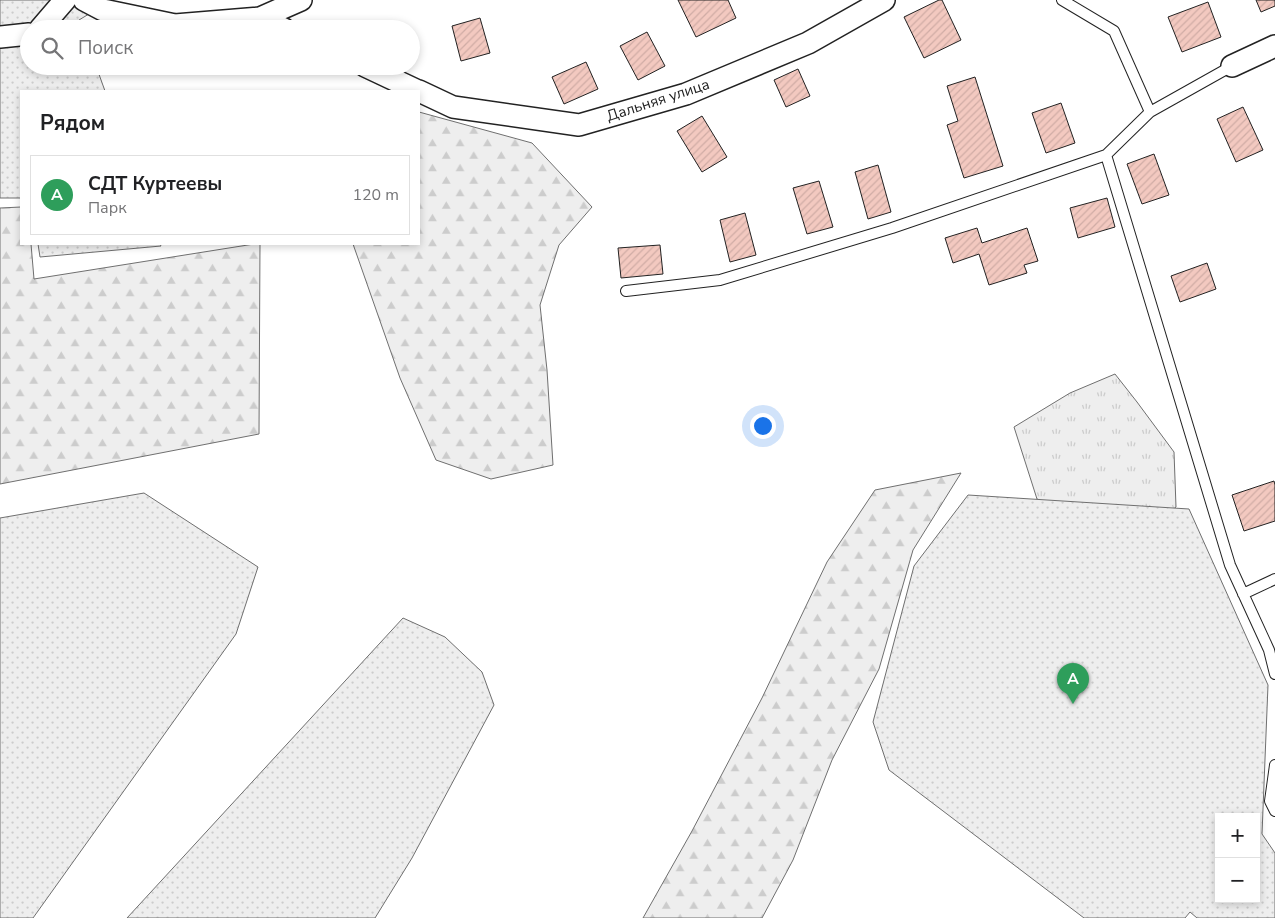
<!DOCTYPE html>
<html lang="ru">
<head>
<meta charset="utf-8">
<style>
  :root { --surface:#fff; --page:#f2f2f2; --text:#202124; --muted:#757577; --line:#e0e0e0; --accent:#c62828 }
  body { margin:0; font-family:"Nunito Sans",sans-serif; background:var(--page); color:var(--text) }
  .controls { position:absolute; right:15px; bottom:15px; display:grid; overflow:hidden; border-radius:0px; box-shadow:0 2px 8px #0003 }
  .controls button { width:45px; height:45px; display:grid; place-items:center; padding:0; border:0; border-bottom:1px solid var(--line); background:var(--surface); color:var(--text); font:25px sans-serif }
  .you { position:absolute; left:762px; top:425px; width:18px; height:18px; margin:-12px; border:4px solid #fff; border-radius:50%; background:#1a73e8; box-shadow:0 0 0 8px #1a73e833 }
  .badge { display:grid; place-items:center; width:32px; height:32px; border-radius:50%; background:var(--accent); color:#fff; font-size:16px; font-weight:700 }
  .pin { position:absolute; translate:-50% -41px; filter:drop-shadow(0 1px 2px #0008) }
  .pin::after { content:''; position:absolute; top:26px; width:18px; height:15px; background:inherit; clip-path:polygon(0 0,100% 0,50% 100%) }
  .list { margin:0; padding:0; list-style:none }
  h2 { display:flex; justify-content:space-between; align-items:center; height:65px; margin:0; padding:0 20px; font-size:21px }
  h2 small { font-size:16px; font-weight:400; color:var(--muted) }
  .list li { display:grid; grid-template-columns:32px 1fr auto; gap:15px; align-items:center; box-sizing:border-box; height:80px; margin:0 10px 10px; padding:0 10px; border:1px solid var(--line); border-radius:0px }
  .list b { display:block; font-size:19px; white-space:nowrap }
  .list p { margin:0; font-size:16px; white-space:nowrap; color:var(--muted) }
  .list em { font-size:16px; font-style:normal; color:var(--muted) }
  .icon { flex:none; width:28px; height:28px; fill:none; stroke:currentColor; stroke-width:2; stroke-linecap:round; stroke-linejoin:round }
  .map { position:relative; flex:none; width:1275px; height:918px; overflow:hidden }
  .search { position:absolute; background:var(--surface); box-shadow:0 2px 8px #0003; left:20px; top:20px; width:400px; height:55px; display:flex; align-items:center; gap:12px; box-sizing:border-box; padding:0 18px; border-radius:28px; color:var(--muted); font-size:19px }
  .panel { position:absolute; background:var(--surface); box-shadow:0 2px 8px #0003; left:20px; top:90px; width:400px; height:155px; border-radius:0px }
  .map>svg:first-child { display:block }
</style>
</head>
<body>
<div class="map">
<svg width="1275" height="918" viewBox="0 0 1275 918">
  <defs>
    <pattern id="grass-tufts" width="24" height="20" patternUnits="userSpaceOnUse" patternTransform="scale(1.25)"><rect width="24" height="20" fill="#eee"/><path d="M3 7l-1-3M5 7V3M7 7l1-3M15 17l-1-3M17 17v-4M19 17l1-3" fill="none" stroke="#ccc"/></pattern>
    <pattern id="forest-firs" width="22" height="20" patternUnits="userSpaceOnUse" patternTransform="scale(1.25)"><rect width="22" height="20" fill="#eee"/><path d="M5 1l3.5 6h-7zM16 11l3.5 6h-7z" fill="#ccc"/></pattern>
    <pattern id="garden-dots" width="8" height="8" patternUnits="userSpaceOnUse" patternTransform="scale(1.25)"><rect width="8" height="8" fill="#eee"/><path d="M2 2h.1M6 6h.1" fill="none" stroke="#ccc" stroke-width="1.8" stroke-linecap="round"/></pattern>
    <pattern id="building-hatch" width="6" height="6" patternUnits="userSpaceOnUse" patternTransform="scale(1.25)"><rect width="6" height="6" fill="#f3c9c0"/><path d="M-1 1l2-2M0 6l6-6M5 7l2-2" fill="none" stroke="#d0aca5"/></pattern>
  </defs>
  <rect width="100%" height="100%" fill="#fff"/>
  <path fill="url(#grass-tufts)" stroke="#6f6f6f" d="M 1115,374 L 1137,402 L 1174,452 L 1176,507 L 1134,540 L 1037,499 L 1014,427 L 1070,393 Z"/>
  <path fill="url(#forest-firs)" stroke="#6f6f6f" d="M 419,112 L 532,143 L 592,207 L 559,245 L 540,305 L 547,370 L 553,465 L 491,479 L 436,460 L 400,378 L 353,244 L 419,244 Z
    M 21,207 L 21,244 L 31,244 L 34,279 L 254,244 L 260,244 L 259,434 L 0,484 L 0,208 Z
    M 961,473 L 913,550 L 879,669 L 832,760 L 793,860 L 762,918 L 643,918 L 692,831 L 762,698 L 827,562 L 875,490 Z"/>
  <path fill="url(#garden-dots)" stroke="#6f6f6f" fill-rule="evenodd" d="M 0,0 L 112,0 L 79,20 L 82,29 L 29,29 L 29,66 L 96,66 L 105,91 L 21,91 L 21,198 L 0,198 Z
    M 38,244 L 160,244 L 161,246 L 40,257 Z
    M 144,493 L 258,567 L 236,634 L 33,918 L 0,918 L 0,518 Z
    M 968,495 L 1189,509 L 1268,685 L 1262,834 L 1275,853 L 1275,918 L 1197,918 L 1190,912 L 1185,918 L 1084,918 L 889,770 L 873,722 L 914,566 ZM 1219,817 L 1256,817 L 1256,899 L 1219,899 Z
    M 403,618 L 445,637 L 482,672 L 494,705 L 412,858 L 375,918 L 127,918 Z"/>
  <path fill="url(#building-hatch)" stroke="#222" d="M 678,0 L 728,0 L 736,18 L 696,37 Z
    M 939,0 L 942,0 L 961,40 L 924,58 L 904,17 Z
    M 1256,0 L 1275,0 L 1275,6 L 1261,12 Z
    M 1208,2 L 1221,37 L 1182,52 L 1168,17 Z
    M 480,18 L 490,53 L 461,61 L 452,26 Z
    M 647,32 L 665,66 L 638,80 L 620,46 Z
    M 586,62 L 598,89 L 564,104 L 552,77 Z
    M 798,69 L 810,96 L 786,107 L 774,80 Z
    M 975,77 L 1003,166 L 964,178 L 947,125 L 958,121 L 947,86 Z
    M 1061,103 L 1075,143 L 1046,153 L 1032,113 Z
    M 1243,107 L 1263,150 L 1236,162 L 1217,119 Z
    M 702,116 L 727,157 L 702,172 L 677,131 Z
    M 1154,154 L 1169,195 L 1142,204 L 1127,164 Z
    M 878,165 L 891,212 L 868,219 L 855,172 Z
    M 819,181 L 833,227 L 807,234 L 793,188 Z
    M 1107,198 L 1115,227 L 1078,238 L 1070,208 Z
    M 745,213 L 756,255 L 730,262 L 720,220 Z
    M 977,228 L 982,243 L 1027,228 L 1038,261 L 1024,265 L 1027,273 L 989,285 L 979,254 L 953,263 L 945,238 Z
    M 660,245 L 663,274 L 621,278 L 618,248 Z
    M 1207,263 L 1216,289 L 1180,302 L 1171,276 Z
    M 1274,481 L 1275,485 L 1275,521 L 1244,531 L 1232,495 Z"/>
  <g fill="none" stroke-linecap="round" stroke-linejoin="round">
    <defs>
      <path id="lane" d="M 1062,0 L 1114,31 L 1150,112 L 1232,66
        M 1106,155 L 1230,565 L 1269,650 L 1275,674
        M 626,291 L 720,280 L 892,228 L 1106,155 L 1150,112
        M 1243,594 L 1275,579
        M 1275,765 L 1270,801 L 1275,811"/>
      <path id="street" d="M 84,0 L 103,10 L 175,25 L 260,18 L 301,0
        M 260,18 L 284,29
        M 40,29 L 65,0
        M 0,37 L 29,34
        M 365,66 L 418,91
        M 1232,66 L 1275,46
        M 419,91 L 453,107 L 579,125 L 686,94 L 808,43 L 884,0"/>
    </defs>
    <use href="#lane" stroke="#222" stroke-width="12"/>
    <use href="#street" stroke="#222" stroke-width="24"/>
    <use href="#lane" stroke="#fff" stroke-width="10"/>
    <use href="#street" stroke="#fff" stroke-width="21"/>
  </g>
  <g text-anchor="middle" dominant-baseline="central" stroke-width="4" stroke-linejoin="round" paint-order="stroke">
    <g font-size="15" fill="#222" stroke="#fff">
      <text transform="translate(658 100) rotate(-18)">Дальняя улица</text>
    </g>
  </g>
</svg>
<div class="controls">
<button>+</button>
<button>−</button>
</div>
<div class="you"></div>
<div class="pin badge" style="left:1073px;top:704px;background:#2e9e5b">A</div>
<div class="search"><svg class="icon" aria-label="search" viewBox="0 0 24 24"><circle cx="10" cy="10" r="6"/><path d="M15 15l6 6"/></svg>Поиск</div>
<section class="panel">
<h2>Рядом<small></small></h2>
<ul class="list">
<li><span class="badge" style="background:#2e9e5b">A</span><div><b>СДТ Куртеевы</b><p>Парк</p></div><em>120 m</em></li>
</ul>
</section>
</div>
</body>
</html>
